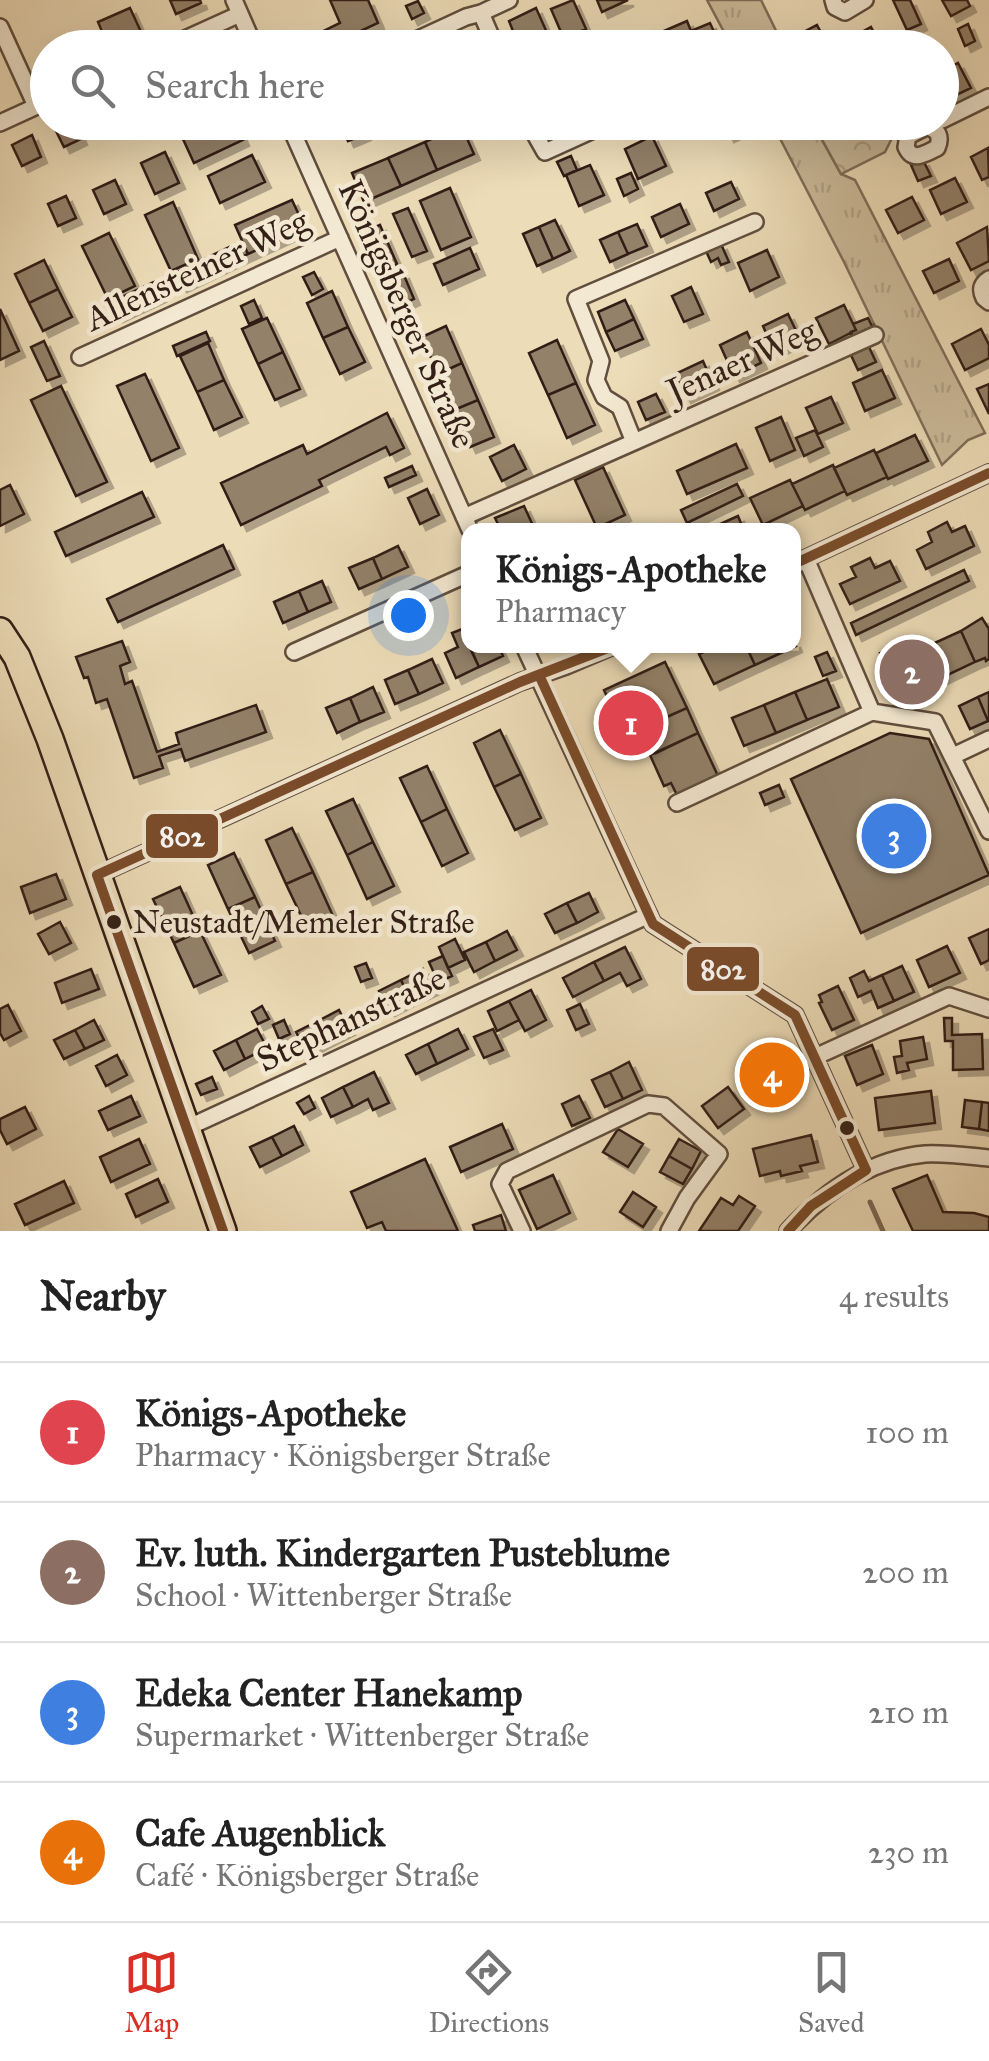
<!DOCTYPE html>
<html lang="en">
<head>
<meta charset="utf-8">
<style>
  :root { --surface:#fff; --page:#f6f6f6; --text:#222; --muted:#767676; --line:#e0e0e0; --accent:#d93025 }
  body { margin:0; font-family:"IM FELL Great Primer",serif; background:var(--page); color:var(--text) }
  .you { position:absolute; left:408px; top:615px; width:35px; height:35px; margin:-25px; border:8px solid #fff; border-radius:50%; background:#1a73e8; box-shadow:0 0 0 15px #1a73e833 }
  .badge { display:grid; place-items:center; width:65px; height:65px; border-radius:50%; background:var(--accent); color:#fff; font-size:32px; font-weight:700 }
  .pin { position:absolute; translate:-50% -50%; border:5px solid #fff; box-shadow:0 2px 10px #0006 }
  .popup { position:absolute; left:461px; top:523px; width:340px; height:130px; box-sizing:border-box; display:grid; place-content:center; border-radius:20px; background:var(--surface); filter:drop-shadow(0 2px 8px #0005); font-size:32px; white-space:nowrap; color:var(--muted) }
  .popup b { font-size:38px; color:var(--text) }
  .popup::after { content:''; position:absolute; left:50%; top:100%; margin-left:-20px; border:20px solid transparent; border-top-color:var(--surface) }
  .list { margin:0; padding:0; list-style:none }
  h2 { display:flex; justify-content:space-between; align-items:center; height:130px; margin:0; padding:0 40px; font-size:42px }
  h2 small { font-size:32px; font-weight:400; color:var(--muted) }
  .list li { display:grid; grid-template-columns:65px 1fr auto; gap:30px; align-items:center; box-sizing:border-box; height:140px; padding:0 40px; border-top:2px solid var(--line) }
  .list b { display:block; font-size:38px; white-space:nowrap }
  .list p { margin:0; font-size:32px; white-space:nowrap; color:var(--muted) }
  .list em { font-size:32px; font-style:normal; color:var(--muted) }
  .icon { flex:none; width:55px; height:55px; fill:none; stroke:currentColor; stroke-width:2; stroke-linecap:round; stroke-linejoin:round }
  .map { position:relative; flex:none; width:989px; height:1231px; overflow:hidden }
  .search { position:absolute; background:var(--surface); box-shadow:0 10px 40px #0002; left:30px; right:30px; top:30px; height:110px; display:flex; align-items:center; gap:25px; box-sizing:border-box; padding:0 35px; border-radius:55px; color:var(--muted); font-size:38px }
  .sheet { height:690px; background:var(--surface) }
  nav { display:flex; justify-content:space-around; align-items:center; box-sizing:border-box; height:140px; border-top:2px solid var(--line); background:var(--surface); font-size:28px; color:var(--muted) }
  nav a { display:grid; justify-items:center; gap:5px }
  nav .on { color:var(--accent) }
  .map>svg:first-child { display:block }
</style>
</head>
<body>
<div class="map">
<svg width="989" height="1231" viewBox="0 0 989 1231">
  <defs>
    <pattern id="grass-tufts" width="24" height="20" patternUnits="userSpaceOnUse" patternTransform="scale(2.5)"><rect width="24" height="20" fill="#cdbc9c"/><path d="M3 7l-1-3M5 7V3M7 7l1-3M15 17l-1-3M17 17v-4M19 17l1-3" fill="none" stroke="#b0a186"/></pattern>
    <pattern id="forest-crowns" width="20" height="18" patternUnits="userSpaceOnUse" patternTransform="scale(2.5)"><rect width="20" height="18" fill="#cdbc9c"/><path d="M2 6a3 3 0 1 1 6 0M12 15a3 3 0 1 1 6 0" fill="none" stroke="#b0a186"/></pattern>
    <filter id="shadow"><feDropShadow dx="6" dy="6" stdDeviation="0" flood-color="#0004"/></filter>
  </defs>
  <rect width="100%" height="100%" fill="#eddcb8"/>
  <filter id="stains"><feTurbulence type="fractalNoise" baseFrequency=".002" numOctaves="4"/><feColorMatrix values="0 0 0 0 .2 0 0 0 0 .09 0 0 0 0 .02 0 0 0 .5 -.17"/></filter>
  <radialGradient id="worn" r=".72"><stop offset=".6" stop-color="#630" stop-opacity="0"/><stop offset="1" stop-color="#630" stop-opacity=".3"/></radialGradient>
  <path fill="url(#grass-tufts)" stroke="#806e59" stroke-width="2.5" d="M 707,0 L 761,0 L 784,47 L 732,47 Z
    M 772,123 L 817,123 L 820,136 L 841,174 L 855,180 L 985,433 L 968,440 L 942,465 L 844,262 Z"/>
  <path fill="url(#forest-crowns)" stroke="#806e59" stroke-width="2.5" d="M 817,123 L 882,123 L 891,140 L 885,152 L 841,174 L 820,136 Z"/>
  <g fill="none" stroke-linecap="round" stroke-linejoin="round">
    <path stroke="#7c6a56" stroke-width="5" d="M 870,1202 L 883,1231"/>
  </g>
  <path fill="#93816a" stroke="#321f16" stroke-width="2.5" filter="url(#shadow)" d="M 170,0 L 200,0 L 201,3 L 176,14 Z
    M 330,0 L 368,0 L 378,23 L 352,35 L 354,40 L 338,48 L 314,48 L 309,38 L 340,23 Z
    M 573,0 L 586,29 L 564,39 L 551,9 Z
    M 597,0 L 628,0 L 602,12 Z
    M 893,0 L 910,0 L 921,24 L 907,30 Z
    M 942,0 L 967,0 L 970,6 L 951,16 Z
    M 418,1 L 424,13 L 412,19 L 406,6 Z
    M 130,8 L 142,34 L 109,48 L 98,22 Z
    M 536,8 L 553,46 L 511,48 L 505,34 L 513,31 L 509,21 Z
    M 687,21 L 691,31 L 710,23 L 721,47 L 663,48 L 657,34 Z
    M 968,24 L 975,41 L 965,46 L 958,29 Z
    M 817,25 L 829,48 L 799,48 L 794,37 Z
    M 871,27 L 882,48 L 856,48 L 851,38 Z
    M 958,63 L 971,88 L 944,101 L 942,96 L 942,71 Z
    M 73,122 L 81,139 L 64,147 L 52,123 Z
    M 218,122 L 235,122 L 243,140 L 194,163 L 183,139 Z
    M 340,122 L 360,122 L 365,134 L 348,141 Z
    M 722,122 L 759,122 L 728,136 Z
    M 461,125 L 474,154 L 437,170 L 425,142 Z
    M 32,135 L 41,157 L 22,166 L 12,145 Z
    M 652,136 L 666,166 L 638,179 L 625,149 Z
    M 425,142 L 437,170 L 401,186 L 388,158 Z
    M 988,148 L 989,177 L 982,180 L 971,157 Z
    M 165,152 L 179,183 L 155,194 L 141,163 Z
    M 252,155 L 265,182 L 220,203 L 208,176 Z
    M 571,156 L 577,170 L 564,176 L 557,162 Z
    M 388,158 L 401,186 L 364,202 L 352,173 Z
    M 923,160 L 931,176 L 918,181 L 911,165 Z
    M 590,165 L 604,195 L 579,206 L 566,175 Z
    M 631,173 L 638,189 L 624,196 L 617,179 Z
    M 955,178 L 967,202 L 941,214 L 930,190 Z
    M 115,180 L 126,204 L 104,214 L 93,190 Z
    M 731,182 L 739,199 L 714,211 L 706,193 Z
    M 450,188 L 471,237 L 441,250 L 420,201 Z
    M 66,196 L 76,218 L 58,226 L 48,204 Z
    M 912,197 L 924,220 L 898,233 L 886,210 Z
    M 292,200 L 305,228 L 248,254 L 235,225 Z
    M 173,202 L 198,259 L 171,271 L 145,215 Z
    M 680,204 L 689,224 L 661,237 L 652,217 Z
    M 408,208 L 427,251 L 412,257 L 393,214 Z
    M 555,220 L 570,251 L 553,259 L 539,227 Z
    M 637,224 L 647,246 L 628,254 L 618,232 Z
    M 380,225 L 397,264 L 385,270 L 368,230 Z
    M 539,227 L 553,259 L 537,266 L 523,234 Z
    M 987,227 L 989,261 L 971,270 L 957,243 Z
    M 618,232 L 628,254 L 610,262 L 600,240 Z
    M 109,233 L 135,286 L 108,299 L 82,246 Z
    M 242,241 L 248,254 L 181,286 L 175,273 Z
    M 721,244 L 729,262 L 721,265 L 718,258 L 711,262 L 706,251 Z
    M 470,248 L 479,269 L 443,285 L 434,264 Z
    M 767,250 L 779,277 L 750,291 L 738,263 Z
    M 949,259 L 959,281 L 934,293 L 923,271 Z
    M 44,260 L 58,289 L 29,303 L 15,274 Z
    M 314,272 L 323,289 L 312,295 L 303,277 Z
    M 403,273 L 414,299 L 399,306 L 388,280 Z
    M 154,282 L 160,296 L 117,316 L 111,302 Z
    M 691,287 L 703,314 L 684,322 L 672,296 Z
    M 58,289 L 72,317 L 43,331 L 29,303 Z
    M 332,291 L 348,327 L 323,338 L 307,303 Z
    M 254,300 L 262,318 L 249,324 L 241,306 Z
    M 625,300 L 634,319 L 606,332 L 598,312 Z
    M 844,305 L 856,330 L 829,344 L 816,318 Z
    M 0,309 L 19,351 L 0,360 Z
    M 788,314 L 800,339 L 774,351 L 763,326 Z
    M 267,318 L 283,352 L 258,364 L 242,329 Z
    M 868,318 L 874,330 L 854,339 L 851,332 L 856,330 L 853,324 Z
    M 634,319 L 643,339 L 615,351 L 606,332 Z
    M 446,326 L 462,363 L 438,374 L 422,337 Z
    M 348,327 L 365,362 L 340,374 L 323,338 Z
    M 981,329 L 989,345 L 989,358 L 965,370 L 952,344 Z
    M 206,332 L 210,341 L 177,356 L 173,346 Z
    M 747,332 L 761,363 L 734,376 L 720,345 Z
    M 557,340 L 576,383 L 548,395 L 529,353 Z
    M 44,341 L 60,376 L 47,381 L 31,347 Z
    M 208,343 L 224,380 L 197,392 L 180,356 Z
    M 868,345 L 876,362 L 858,370 L 850,353 Z
    M 283,352 L 300,389 L 275,400 L 258,364 Z
    M 703,361 L 713,384 L 685,397 L 675,374 Z
    M 462,363 L 478,400 L 454,410 L 438,374 Z
    M 882,370 L 895,398 L 865,411 L 853,383 Z
    M 145,374 L 179,448 L 151,461 L 117,386 Z
    M 224,380 L 242,417 L 214,430 L 197,392 Z
    M 576,383 L 595,425 L 567,438 L 548,395 Z
    M 989,384 L 989,414 L 977,389 Z
    M 61,386 L 107,482 L 76,496 L 31,400 Z
    M 656,394 L 665,412 L 646,420 L 638,402 Z
    M 831,397 L 843,423 L 818,434 L 806,408 Z
    M 478,400 L 494,437 L 470,447 L 454,410 Z
    M 387,413 L 404,448 L 390,455 L 386,447 L 319,480 L 322,486 L 241,525 L 221,483 L 303,445 L 307,454 Z
    M 781,417 L 795,450 L 770,461 L 756,428 Z
    M 815,430 L 823,447 L 804,456 L 796,438 Z
    M 915,435 L 928,461 L 888,479 L 876,453 Z
    M 736,444 L 747,468 L 687,494 L 677,471 Z
    M 514,445 L 526,469 L 502,481 L 490,457 Z
    M 874,450 L 887,477 L 847,495 L 834,468 Z
    M 833,465 L 845,491 L 805,510 L 792,484 Z
    M 412,466 L 416,475 L 389,487 L 385,478 Z
    M 603,467 L 625,515 L 597,528 L 575,480 Z
    M 790,480 L 803,506 L 763,525 L 750,498 Z
    M 737,484 L 743,496 L 687,523 L 681,510 Z
    M 10,485 L 24,514 L 0,526 L 0,490 Z
    M 427,489 L 439,515 L 420,524 L 408,498 Z
    M 142,492 L 154,517 L 66,556 L 55,532 Z
    M 524,506 L 535,530 L 501,530 L 495,518 Z
    M 738,516 L 743,528 L 738,530 L 707,530 Z
    M 947,522 L 952,532 L 965,526 L 974,546 L 926,569 L 917,550 L 932,542 L 928,532 Z
    M 223,545 L 234,569 L 118,622 L 107,599 Z
    M 398,546 L 408,567 L 382,579 L 373,558 Z
    M 373,558 L 382,579 L 359,589 L 349,568 Z
    M 870,558 L 875,568 L 890,561 L 900,581 L 850,604 L 840,584 L 856,577 L 851,567 Z
    M 964,570 L 969,581 L 856,635 L 851,623 Z
    M 322,581 L 331,602 L 308,612 L 299,591 Z
    M 299,591 L 308,612 L 283,623 L 274,602 Z
    M 982,618 L 989,629 L 989,659 L 986,661 L 985,658 L 975,662 L 961,631 Z
    M 462,629 L 479,667 L 456,678 L 445,653 L 458,647 L 452,633 Z
    M 961,631 L 975,662 L 920,688 L 915,678 L 896,687 L 880,653 L 898,644 L 904,657 Z
    M 122,641 L 130,662 L 120,666 L 125,684 L 132,681 L 157,752 L 179,744 L 176,733 L 256,705 L 266,732 L 185,761 L 181,749 L 159,756 L 163,768 L 134,778 L 107,699 L 96,703 L 88,677 L 84,678 L 76,657 Z
    M 794,641 L 796,646 L 755,665 L 746,646 L 794,646 Z
    M 469,646 L 498,646 L 503,656 L 479,667 Z
    M 717,646 L 746,646 L 755,665 L 714,684 L 699,654 Z
    M 827,652 L 836,671 L 823,676 L 815,657 Z
    M 432,659 L 443,683 L 419,694 L 408,670 Z
    M 665,662 L 687,708 L 625,736 L 604,690 Z
    M 408,670 L 419,694 L 395,704 L 385,680 Z
    M 827,679 L 839,707 L 807,720 L 795,692 Z
    M 373,687 L 384,712 L 360,722 L 350,698 Z
    M 795,692 L 807,720 L 776,733 L 764,705 Z
    M 989,692 L 989,721 L 988,721 L 978,697 Z
    M 978,697 L 988,721 L 970,729 L 959,706 Z
    M 350,698 L 360,722 L 337,733 L 326,708 Z
    M 764,705 L 776,733 L 744,746 L 732,718 Z
    M 687,708 L 698,733 L 656,753 L 644,727 Z
    M 500,730 L 521,774 L 494,787 L 474,743 Z
    M 698,733 L 718,776 L 677,795 L 671,783 L 664,786 L 650,755 Z
    M 890,733 L 929,739 L 989,875 L 861,933 L 791,779 Z
    M 427,766 L 447,809 L 421,822 L 400,778 Z
    M 521,774 L 541,818 L 515,830 L 494,787 Z
    M 779,785 L 784,797 L 765,805 L 760,793 Z
    M 353,799 L 373,842 L 347,855 L 326,811 Z
    M 447,809 L 468,853 L 442,866 L 421,822 Z
    M 292,828 L 313,872 L 286,884 L 266,840 Z
    M 373,842 L 394,886 L 367,899 L 347,855 Z
    M 234,853 L 255,897 L 228,909 L 208,865 Z
    M 313,872 L 333,916 L 307,928 L 286,884 Z
    M 56,874 L 66,899 L 30,913 L 21,887 Z
    M 180,887 L 200,931 L 174,943 L 153,899 Z
    M 589,893 L 598,912 L 577,923 L 567,903 Z
    M 255,897 L 275,941 L 249,953 L 228,909 Z
    M 567,903 L 577,923 L 555,933 L 545,914 Z
    M 60,922 L 71,943 L 49,954 L 38,934 Z
    M 989,929 L 989,960 L 981,964 L 969,938 Z
    M 200,931 L 221,975 L 194,987 L 174,943 Z
    M 507,931 L 517,950 L 495,961 L 486,942 Z
    M 455,939 L 465,960 L 448,968 L 439,947 Z
    M 486,942 L 495,961 L 474,972 L 464,952 Z
    M 947,946 L 960,973 L 929,987 L 917,960 Z
    M 625,947 L 641,979 L 627,986 L 620,973 L 604,981 L 594,962 Z
    M 443,956 L 452,976 L 438,982 L 429,962 Z
    M 594,962 L 604,981 L 573,997 L 563,978 Z
    M 366,963 L 372,978 L 361,982 L 355,967 Z
    M 902,966 L 914,992 L 894,1001 L 882,975 Z
    M 91,969 L 99,989 L 62,1003 L 55,983 Z
    M 423,969 L 432,989 L 410,999 L 401,980 Z
    M 864,971 L 869,981 L 882,975 L 894,1001 L 878,1008 L 871,991 L 858,997 L 850,978 Z
    M 401,980 L 410,999 L 389,1010 L 379,991 Z
    M 838,986 L 854,1020 L 832,1030 L 819,1003 L 822,1002 L 819,995 Z
    M 531,990 L 546,1020 L 525,1031 L 509,1001 Z
    M 509,1001 L 519,1020 L 497,1031 L 488,1011 Z
    M 580,1004 L 589,1024 L 576,1030 L 567,1010 Z
    M 8,1005 L 21,1031 L 4,1040 L 0,1033 L 0,1009 Z
    M 262,1006 L 269,1019 L 258,1024 L 252,1012 Z
    M 339,1010 L 349,1029 L 327,1040 L 318,1021 Z
    M 944,1018 L 952,1018 L 952,1035 L 982,1034 L 983,1069 L 953,1070 L 953,1041 L 945,1041 Z
    M 94,1020 L 104,1040 L 85,1049 L 75,1030 Z
    M 284,1020 L 290,1034 L 279,1039 L 273,1025 Z
    M 318,1021 L 327,1040 L 306,1051 L 296,1032 Z
    M 257,1029 L 267,1048 L 245,1059 L 236,1040 Z
    M 458,1029 L 468,1049 L 437,1064 L 428,1044 Z
    M 493,1029 L 503,1050 L 484,1058 L 474,1037 Z
    M 75,1030 L 85,1049 L 64,1059 L 54,1040 Z
    M 923,1037 L 927,1059 L 907,1063 L 909,1070 L 897,1073 L 894,1057 L 902,1056 L 900,1041 Z
    M 236,1040 L 245,1059 L 224,1070 L 214,1051 Z
    M 428,1044 L 437,1064 L 416,1074 L 406,1055 Z
    M 872,1045 L 883,1074 L 857,1085 L 845,1056 Z
    M 776,1050 L 796,1084 L 769,1100 L 749,1066 Z
    M 117,1055 L 127,1075 L 106,1086 L 96,1066 Z
    M 629,1062 L 642,1090 L 623,1099 L 610,1072 Z
    M 374,1072 L 389,1103 L 373,1110 L 368,1099 L 353,1107 L 343,1087 Z
    M 610,1072 L 623,1099 L 605,1107 L 592,1080 Z
    M 212,1077 L 217,1089 L 201,1095 L 196,1084 Z
    M 343,1087 L 353,1107 L 331,1117 L 322,1098 Z
    M 728,1087 L 744,1109 L 718,1128 L 702,1106 Z
    M 931,1091 L 935,1123 L 879,1130 L 875,1098 Z
    M 131,1096 L 140,1116 L 108,1130 L 99,1111 Z
    M 309,1096 L 315,1108 L 304,1114 L 297,1103 Z
    M 579,1096 L 590,1118 L 572,1126 L 562,1104 Z
    M 965,1100 L 982,1102 L 979,1129 L 962,1127 Z
    M 982,1102 L 989,1103 L 989,1131 L 979,1129 Z
    M 25,1107 L 36,1129 L 7,1144 L 0,1130 L 0,1119 Z
    M 502,1124 L 513,1149 L 461,1172 L 450,1147 Z
    M 294,1126 L 303,1145 L 282,1156 L 272,1137 Z
    M 618,1129 L 643,1144 L 628,1167 L 603,1152 Z
    M 811,1135 L 818,1162 L 800,1166 L 802,1171 L 781,1176 L 780,1171 L 760,1176 L 753,1149 Z
    M 272,1137 L 282,1156 L 260,1167 L 250,1147 Z
    M 139,1139 L 150,1164 L 111,1182 L 100,1157 Z
    M 679,1139 L 701,1151 L 692,1169 L 669,1156 Z
    M 669,1156 L 692,1169 L 683,1184 L 660,1172 Z
    M 425,1159 L 458,1231 L 386,1231 L 382,1222 L 367,1228 L 351,1192 Z
    M 553,1175 L 570,1213 L 537,1229 L 519,1190 Z
    M 927,1175 L 943,1212 L 974,1213 L 989,1217 L 989,1231 L 913,1231 L 893,1189 Z
    M 158,1179 L 168,1202 L 136,1217 L 126,1194 Z
    M 64,1181 L 74,1203 L 25,1225 L 15,1204 Z
    M 633,1192 L 656,1207 L 643,1227 L 620,1212 Z
    M 739,1196 L 755,1206 L 738,1231 L 699,1231 L 721,1198 L 733,1205 Z
    M 501,1215 L 506,1231 L 475,1231 L 473,1225 Z"/>
  <g fill="none" stroke-linecap="round" stroke-linejoin="round">
    <defs>
      <path id="minor" d="M 234,0 L 255,48
        M 833,0 L 835,7 L 845,12 L 865,0
        M 481,13 L 509,0
        M 0,27 L 36,106
        M 165,48 L 240,14
        M 399,48 L 466,17 L 481,13 L 496,48
        M 942,120 L 989,97
        M 288,122 L 470,530
        M 528,122 L 545,152 L 611,122
        M 0,123 L 48,101
        M 927,127 C 938,129 942,137 937,148 C 925,153 913,163 906,147 L 908,136 L 936,122
        M 989,279 C 981,284 980,290 984,298 L 989,302
        M 80,357 L 340,238
        M 634,442 L 875,335
        M 464,517 L 634,442 L 620,407 L 604,397 L 596,380 L 601,361 L 576,299 L 755,222
        M 806,559 L 872,712 L 935,722 L 989,831
        M 794,564 L 989,473
        M 524,646 L 653,924 L 795,1015 L 866,1170
        M 294,652 L 468,574
        M 953,756 L 989,739
        M 677,803 L 872,712
        M 97,875 L 520,682 L 566,666 L 613,646
        M 815,1057 L 949,996 L 989,1009
        M 187,1128 L 649,915
        M 522,1231 L 500,1184 L 507,1171 L 648,1104 L 664,1106 L 719,1154 L 687,1198 L 669,1231
        M 788,1231 C 824,1192 870,1159 925,1154 C 946,1153 968,1156 989,1158"/>
      <path id="primary" d="M 0,631 L 17,657 L 50,739 L 223,1231"/>
    </defs>
    <use href="#minor" stroke="#614e3e" stroke-width="20"/>
    <use href="#primary" stroke="#321f16" stroke-width="30"/>
    <use href="#minor" stroke="#f3e8d1" stroke-width="15"/>
    <use href="#primary" stroke="#eddcb8" stroke-width="25"/>
    <defs>
      <path id="bus-1" d="M 794,564 L 989,473
        M 540,677 L 653,924 L 795,1015 L 866,1170 L 811,1206 L 788,1231
        M 223,1231 L 97,875 L 520,682 L 613,646"/>
    </defs>
    <use href="#bus-1" stroke="#f3e8d1" stroke-width="18"/>
    <use href="#bus-1" stroke="#7a4b2a" stroke-width="10"/>
  </g>
  <g fill="#321f16" stroke="#f3e8d1" stroke-width="4">
    <circle cx="114" cy="922" r="9"/>
    <circle cx="847" cy="1128" r="9"/>
  </g>
  <g text-anchor="middle" dominant-baseline="central" stroke-width="9" stroke-linejoin="round" paint-order="stroke">
    <g font-size="32" fill="#321f16" stroke="#f3e8d1" text-anchor="start">
      <text x="133" y="922">Neustadt/Memeler Straße</text>
    </g>
    <g font-size="35" fill="#321f16" stroke="#f3e8d1">
      <text transform="translate(197 270) rotate(-25)">Allensteiner Weg</text>
      <text transform="translate(407 314) rotate(66)">Königsberger Straße</text>
      <text transform="translate(742 361) rotate(-24)">Jenaer Weg</text>
      <text transform="translate(351 1019) rotate(-25)">Stephanstraße</text>
    </g>
  </g>
  <g stroke="#f3e8d1" stroke-width="4">
    <rect x="144" y="812" width="76" height="48" rx="10" fill="#7a4b2a"/>
    <rect x="685" y="945" width="76" height="48" rx="10" fill="#7a4b2a"/>
  </g>
  <g font-size="28" text-anchor="middle" font-weight="bold" fill="#fff">
    <text x="182" y="846">802</text>
    <text x="723" y="979">802</text>
  </g>
  <rect width="100%" height="100%" filter="url(#stains)"/>
  <rect width="100%" height="100%" fill="url(#worn)"/>
</svg>
<div class="you"></div>
<div class="pin badge" style="left:631px;top:723px;background:#e0444e">1</div>
<div class="popup"><b>Königs-Apotheke</b>Pharmacy</div>
<div class="pin badge" style="left:912px;top:672px;background:#8d6e63">2</div>
<div class="pin badge" style="left:894px;top:836px;background:#3f7fe0">3</div>
<div class="pin badge" style="left:772px;top:1075px;background:#e8710a">4</div>
<div class="search"><svg class="icon" aria-label="search" viewBox="0 0 24 24"><circle cx="10" cy="10" r="6"/><path d="M15 15l6 6"/></svg>Search here</div>
</div>
<section class="sheet">
<h2>Nearby<small>4 results</small></h2>
<ul class="list">
<li><span class="badge" style="background:#e0444e">1</span><div><b>Königs-Apotheke</b><p>Pharmacy · Königsberger Straße</p></div><em>100 m</em></li>
<li><span class="badge" style="background:#8d6e63">2</span><div><b>Ev. luth. Kindergarten Pusteblume</b><p>School · Wittenberger Straße</p></div><em>200 m</em></li>
<li><span class="badge" style="background:#3f7fe0">3</span><div><b>Edeka Center Hanekamp</b><p>Supermarket · Wittenberger Straße</p></div><em>210 m</em></li>
<li><span class="badge" style="background:#e8710a">4</span><div><b>Cafe Augenblick</b><p>Café · Königsberger Straße</p></div><em>230 m</em></li>
</ul>
</section>
<nav>
<a class="on"><svg class="icon" aria-label="map" viewBox="0 0 24 24"><path d="M3 6l6-2 6 2 6-2v14l-6 2-6-2-6 2zM9 4v14M15 6v14"/></svg>Map</a>
<a><svg class="icon" aria-label="directions" viewBox="0 0 24 24"><path d="M12 3l9 9-9 9-9-9zM9 14v-3h6M13 9l2 2-2 2"/></svg>Directions</a>
<a><svg class="icon" aria-label="saved" viewBox="0 0 24 24"><path d="M7 4h10v16l-5-4-5 4z"/></svg>Saved</a>
</nav>
</body>
</html>
